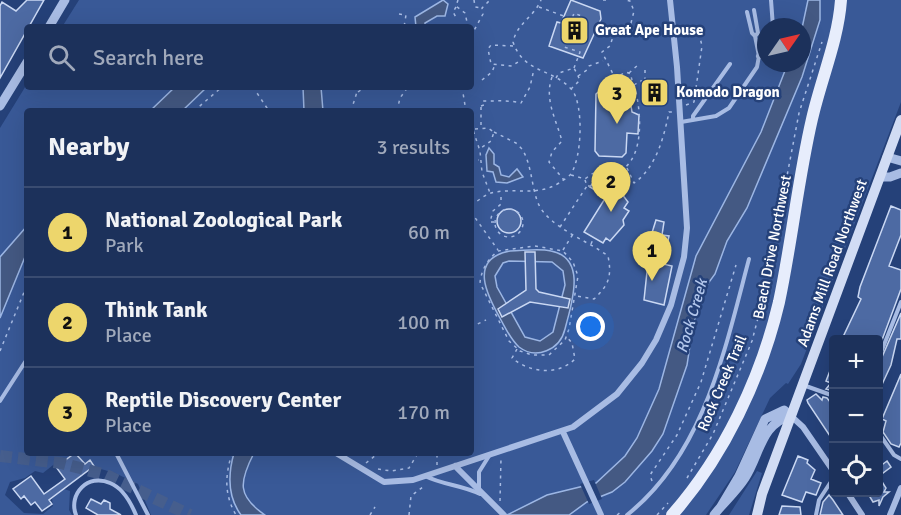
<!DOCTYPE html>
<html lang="en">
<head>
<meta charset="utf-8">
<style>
  :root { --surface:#1c315b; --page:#253961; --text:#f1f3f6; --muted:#a0a9bb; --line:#3a4c71; --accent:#edd66c }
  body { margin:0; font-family:Signika,sans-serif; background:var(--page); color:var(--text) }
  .controls { position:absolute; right:18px; bottom:18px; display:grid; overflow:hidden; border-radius:6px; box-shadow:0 6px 24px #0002 }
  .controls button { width:54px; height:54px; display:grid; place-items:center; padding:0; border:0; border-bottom:2px solid var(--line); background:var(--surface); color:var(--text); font:30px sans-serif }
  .compass { position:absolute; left:757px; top:18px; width:54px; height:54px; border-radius:50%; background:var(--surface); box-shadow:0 6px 24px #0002; rotate:56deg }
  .you { position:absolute; left:591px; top:327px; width:21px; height:21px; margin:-15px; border:4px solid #fff; border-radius:50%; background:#1a73e8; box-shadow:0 0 0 9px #1a73e833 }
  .badge { display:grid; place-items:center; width:39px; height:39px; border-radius:50%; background:var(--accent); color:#111; font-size:20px; font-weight:700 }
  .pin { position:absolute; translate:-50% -50px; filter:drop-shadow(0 2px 3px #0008) }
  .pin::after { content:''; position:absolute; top:32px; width:21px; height:18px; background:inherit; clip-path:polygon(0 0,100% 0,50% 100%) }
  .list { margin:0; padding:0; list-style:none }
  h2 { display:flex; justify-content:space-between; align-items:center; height:78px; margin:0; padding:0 24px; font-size:26px }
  h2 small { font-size:20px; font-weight:400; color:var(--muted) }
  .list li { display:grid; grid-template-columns:39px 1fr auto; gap:18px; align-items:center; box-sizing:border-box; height:90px; padding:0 24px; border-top:2px solid var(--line) }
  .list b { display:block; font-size:22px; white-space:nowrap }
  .list p { margin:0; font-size:20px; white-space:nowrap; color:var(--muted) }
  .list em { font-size:20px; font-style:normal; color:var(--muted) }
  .icon { flex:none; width:33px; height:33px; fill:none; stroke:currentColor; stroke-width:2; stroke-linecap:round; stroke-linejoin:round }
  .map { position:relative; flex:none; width:901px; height:515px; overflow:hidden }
  .search { position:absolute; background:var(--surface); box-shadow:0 6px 24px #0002; left:24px; top:24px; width:450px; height:66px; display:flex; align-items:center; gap:15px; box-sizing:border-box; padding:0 21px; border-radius:6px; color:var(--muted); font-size:22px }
  .panel { position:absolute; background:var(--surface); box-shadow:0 6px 24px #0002; left:24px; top:108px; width:450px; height:348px; border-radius:6px }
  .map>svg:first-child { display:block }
</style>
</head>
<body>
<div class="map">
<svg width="901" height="515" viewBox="0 0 901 515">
  <rect width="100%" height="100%" fill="#254179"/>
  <path fill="#395997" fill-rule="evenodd" d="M 79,0 L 901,0 L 901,102 L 801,364 L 788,384 L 786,383 L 770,398 L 735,472 L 706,515 L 151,515 L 138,484 L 115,473 L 62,458 L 43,473 L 35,471 L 25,478 L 10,482 L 5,495 L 24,513 L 43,514 L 53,506 L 52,499 L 64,489 L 70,491 L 69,510 L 72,515 L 0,515 L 0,128 L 27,84 L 27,87 L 471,87 L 471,27 L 62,27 ZM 766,27 L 802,27 L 802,63 L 766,63 ZM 27,111 L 471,111 L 471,453 L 27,453 Z
    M 757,471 L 762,473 L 749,515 L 729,515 Z"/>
  <path fill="#445983" stroke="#9cb6e4" stroke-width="1.5" fill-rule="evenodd" d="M 443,0 L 448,4 L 445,16 L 437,16 L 425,23 L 425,27 L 416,27 L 415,17 Z
    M 808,0 L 820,0 L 820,20 L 802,77 L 747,208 L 727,241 L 715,274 L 704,289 L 693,326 L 687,365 L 663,434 L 652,451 L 625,482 L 612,492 L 587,502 L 569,515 L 507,515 L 547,495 L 596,483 L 625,456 L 637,438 L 659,389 L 696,256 L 761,132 L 788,63 L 802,63 L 802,28 Z
    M 175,87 L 207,87 L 182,111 L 150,111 Z
    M 303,87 L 321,87 L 323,111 L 304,111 Z
    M 489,148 L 494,154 L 494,164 L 499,167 L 501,175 L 509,177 L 517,169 L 523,177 L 507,183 L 496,182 L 493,172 L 487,171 L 486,155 Z
    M 27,226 L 27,252 L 0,318 L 0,257 Z
    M 510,251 C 523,251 538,248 551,251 C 588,258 571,305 565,329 C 560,350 536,360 519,347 C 511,340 506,329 501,320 C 488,297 467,259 510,251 ZM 509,261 L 552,262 L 563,271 L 565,285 L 553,332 L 540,341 L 525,337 L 497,287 L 495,276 L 503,263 Z
    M 234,453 L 254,453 C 239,482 237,496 265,515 L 241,515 C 227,496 228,474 234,453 Z"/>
  <path fill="#254179" d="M 594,480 L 602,499 L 589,504 L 580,484 Z"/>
  <path fill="#4d6aa3" stroke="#cad8f3" stroke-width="1.5" d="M 27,0 L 44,0 L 0,78 L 0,6 L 2,2 L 16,11 Z
    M 571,0 L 600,11 L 601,19 L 583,58 L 549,46 L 557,22 L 561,23 Z
    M 608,83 L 621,84 L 629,93 L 632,112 L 639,115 L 638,134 L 627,133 L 626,153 L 622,157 L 599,156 L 595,151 L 596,94 Z
    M 647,84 L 653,84 L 658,89 L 658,95 L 652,100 L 646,100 Z
    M 594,181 L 603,187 L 605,183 L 619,190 L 628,202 L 624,208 L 629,211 L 623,220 L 624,225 L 610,241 L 606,238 L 603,243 L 584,232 L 606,197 L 590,187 Z
    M 891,206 L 901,210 L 901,235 L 889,266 L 901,270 L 901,289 L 894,308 L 879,348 L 879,339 L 842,339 L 861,299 L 858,297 L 860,287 Z
    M497 221a12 12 0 1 1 24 0a12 12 0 1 1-24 0Z
    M 656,220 L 664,222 L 662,235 L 669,236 L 663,264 L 672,266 L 664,305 L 644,300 L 649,253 L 646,252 Z
    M 525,252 L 535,252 L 536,289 L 539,292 L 570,299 L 568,308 L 530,302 L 502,317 L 498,309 L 526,290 Z
    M 901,313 L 901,339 L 897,339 L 891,365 L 879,391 L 879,364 Z
    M 833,363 L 834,363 L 834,391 L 826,389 L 831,383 L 826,381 Z
    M 901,374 L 901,443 L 899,447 L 891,444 L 883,432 L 886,421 L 882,419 Z
    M 816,394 L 822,400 L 823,397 L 827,398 L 834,407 L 834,442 L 808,403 L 807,400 Z
    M 75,453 L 85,464 L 90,460 L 94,466 L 49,500 L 52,504 L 42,511 L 35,502 L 31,505 L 24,496 L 21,499 L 13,489 L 31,476 L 44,494 L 65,479 L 56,467 Z
    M 798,456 L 808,460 L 807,463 L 815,470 L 811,479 L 821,483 L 816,495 L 806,492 L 802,502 L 782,495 Z
    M 887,461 L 891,467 L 879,476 L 879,467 Z
    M 879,477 L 886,488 L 884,492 L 889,492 L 883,497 L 879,506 L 879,500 L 873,502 L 867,492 L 879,492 Z
    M 829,495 L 833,500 L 843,515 L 820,515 L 823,502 Z
    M 91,499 L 101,504 L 104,500 L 110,503 L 110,509 L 121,515 L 98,515 L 86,508 Z
    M 782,506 L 800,507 L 801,515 L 779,515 Z"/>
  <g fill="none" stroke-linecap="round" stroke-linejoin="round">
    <path stroke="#465e8d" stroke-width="12" stroke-dasharray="12 6" stroke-linecap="butt" d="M 0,456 L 61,463 L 106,475 L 190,515"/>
    <path stroke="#a8bce4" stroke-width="1.5" stroke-dasharray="3 4.5" stroke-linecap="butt" d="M 458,0 L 456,6 L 465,13 L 467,22 L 463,27
      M 474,0 L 475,7 L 481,8
      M 603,0 L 609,0
      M 456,7 L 453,12 L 457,19
      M 539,7 L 572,19 L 574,13 L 584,17 L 576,40
      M 399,14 L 406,15 L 404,27
      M 438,27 L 444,25 L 452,27
      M 471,36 L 483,14 L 482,8 L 490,0
      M 513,46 L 491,45 L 488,49 L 491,64 L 512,66 L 521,60
      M 574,68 L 580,52 L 564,47 L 569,32 L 577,35
      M 645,70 L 645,80
      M 629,73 L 639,64
      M 578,76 L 587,70 L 589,66 L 603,61
      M 552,77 C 544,99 556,119 562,141 L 552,152 L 549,162 L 564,180
      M 556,78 L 559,73 L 574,68 L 580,80 L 571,89
      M 482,80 L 492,72 L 494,67
      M 634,85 L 640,81 L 650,81 L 650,95
      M 253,87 L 269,111
      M 352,87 L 357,91
      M 462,87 L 466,111
      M 358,92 L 365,87
      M 686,105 L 694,102 L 702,46 L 698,29
      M 481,106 L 484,105 L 483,101 C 496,101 509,100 521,103 L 530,87 L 534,69
      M 481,107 L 481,127
      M 194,111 L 222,87
      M 351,111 L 357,92
      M 397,111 L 400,98 L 408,87
      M 471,124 L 480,151 L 482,172 L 490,193
      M 475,129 L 488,128 L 494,132 L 491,141 L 481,148
      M 494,132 L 516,143 L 522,149 C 532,165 531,185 538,203 C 548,227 587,240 608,256 C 612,276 609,285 594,299 L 577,296
      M 471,161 L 479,160
      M 627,168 L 634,183 C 656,168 664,137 669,112 L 672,112
      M 571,175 L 585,179 C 597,169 607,167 622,170 C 644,155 641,115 636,92 C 635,85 631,81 631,74 L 626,72 L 615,78 L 602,52 L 610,46 L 615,30 L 631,23 L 634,11 L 630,1 L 626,0
      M 588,186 L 596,186 L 607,193
      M 471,205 C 477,202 484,195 491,193 C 514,187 537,197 559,183 C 562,181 567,178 570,175 C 582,160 584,105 572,90 C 553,68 524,74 513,42 C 517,23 534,17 541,0
      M495 223a14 14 0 1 1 28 0a14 14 0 1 1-28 0Z
      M 471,212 L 498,250
      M 494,222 L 490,222 L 493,211 L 501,204 L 501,194
      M 560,227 L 587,186 L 585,180
      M 591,244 L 594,237
      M 535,246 L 563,251 L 573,262 L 578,276 L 569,329 L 565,340 L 549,355 L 532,355 L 520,351 L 509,341 L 480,283 C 481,270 488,259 498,251 Z
      M 563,250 L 573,234
      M 471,327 L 486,320
      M 517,349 L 512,358 C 530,373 558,376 575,359 L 572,343 L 567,337
      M 0,351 L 27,285
      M 232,453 C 225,476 224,494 236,515
      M 366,463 L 376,455
      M 437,465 L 437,453
      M 378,469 L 391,471 L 409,468 L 418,453
      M 687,478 L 713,434 L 752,341 L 765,291 L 799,113 L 822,42
      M 652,481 L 650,475 L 677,435 L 701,382 L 736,265
      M 500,501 L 501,458
      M 370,515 L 375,507
      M 409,515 L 411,496 L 423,487
      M 617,515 L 621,512
      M 657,515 L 668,503"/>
    <path stroke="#a8bce4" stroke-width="4" d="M 771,0 L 773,27
      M 747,12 L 752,33 L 755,36
      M 251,111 L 259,111
      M 693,120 L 693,116 L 730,64
      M 681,122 L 716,116 L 729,108 L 757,67 L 759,56 L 755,36 L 758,33 L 754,10
      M 878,360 L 901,302
      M 803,385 L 834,396
      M 0,401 L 27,359
      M 878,432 L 894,455 L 901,459
      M 116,453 L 148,515
      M 425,476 C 443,485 462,485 480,494
      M 479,488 L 479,472 L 489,456
      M 76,515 C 68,494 88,473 110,483 C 123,488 131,503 136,515
      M 627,515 C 704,454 725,349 749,259
      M 816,515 L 819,500 L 834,477"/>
    <path stroke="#a8bce4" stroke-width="6" d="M 759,56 L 766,45
      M 791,416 L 803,427 L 834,472
      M 563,432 L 601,515
      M 336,453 L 384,482 L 413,480 L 573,427 L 617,394 L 642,363 L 656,340 L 671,305 L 684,257 L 687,228 L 677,67 L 670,0
      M 455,466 L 504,515
      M 847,492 L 862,515
      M 890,515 L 901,488"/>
    <path stroke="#a8bce4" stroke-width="9" d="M 49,27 L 65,0
      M 0,106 L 27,62
      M 887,157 L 901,161
      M 880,177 L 890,177 L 901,173
      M 720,508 L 739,476 L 765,419 L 784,410 L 791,416
      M 714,515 C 724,502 736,492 745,478 C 760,455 761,423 791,416"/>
    <path stroke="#d1dcf4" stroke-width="10" d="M 757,515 L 762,494 L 901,120"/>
    <path stroke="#e7edfc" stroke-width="12" d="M 672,515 C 724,456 761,378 779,302 C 792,241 798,179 812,119 C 821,79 838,41 841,0"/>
  </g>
  <defs>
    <symbol id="building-square" viewBox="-11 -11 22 22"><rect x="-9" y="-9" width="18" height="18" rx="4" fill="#edd66c" stroke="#254179"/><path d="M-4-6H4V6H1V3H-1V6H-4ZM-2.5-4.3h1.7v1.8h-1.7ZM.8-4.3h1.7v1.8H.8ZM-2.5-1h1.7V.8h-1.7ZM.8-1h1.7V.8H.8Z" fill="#111"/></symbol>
  </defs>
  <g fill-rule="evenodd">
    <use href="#building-square" x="558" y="14" width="33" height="33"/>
    <use href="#building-square" x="638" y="76" width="33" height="33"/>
  </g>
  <g text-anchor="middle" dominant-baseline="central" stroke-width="5" stroke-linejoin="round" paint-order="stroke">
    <g font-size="15" font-weight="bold" fill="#fff" stroke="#254179" text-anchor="start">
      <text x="595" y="30">Great Ape House</text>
      <text x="676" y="92">Komodo Dragon</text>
    </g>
    <g font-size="15" fill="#fff" stroke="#254179">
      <text transform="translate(772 247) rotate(-79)">Beach Drive Northwest</text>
      <text transform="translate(832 263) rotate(-70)">Adams Mill Road Northwest</text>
      <text transform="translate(722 383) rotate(-67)">Rock Creek Trail</text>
    </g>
    <g font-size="16" font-style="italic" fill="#b3c7ec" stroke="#254179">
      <text transform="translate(692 316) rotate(-74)">Rock Creek</text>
    </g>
  </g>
</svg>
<div class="controls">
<button>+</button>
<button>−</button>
<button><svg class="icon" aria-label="locate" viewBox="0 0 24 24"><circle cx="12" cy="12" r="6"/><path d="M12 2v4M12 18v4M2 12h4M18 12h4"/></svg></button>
</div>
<svg class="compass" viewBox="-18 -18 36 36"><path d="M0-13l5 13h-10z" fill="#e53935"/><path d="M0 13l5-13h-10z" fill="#a0a9bb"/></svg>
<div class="you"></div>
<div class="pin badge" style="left:652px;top:281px">1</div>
<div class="pin badge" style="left:611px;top:212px">2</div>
<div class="pin badge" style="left:617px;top:124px">3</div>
<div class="search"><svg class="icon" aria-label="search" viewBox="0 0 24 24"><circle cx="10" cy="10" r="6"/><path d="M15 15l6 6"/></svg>Search here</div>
<section class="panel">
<h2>Nearby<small>3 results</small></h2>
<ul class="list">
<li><span class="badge">1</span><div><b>National Zoological Park</b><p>Park</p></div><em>60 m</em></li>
<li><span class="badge">2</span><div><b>Think Tank</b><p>Place</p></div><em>100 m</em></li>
<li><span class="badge">3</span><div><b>Reptile Discovery Center</b><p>Place</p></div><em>170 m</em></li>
</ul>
</section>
</div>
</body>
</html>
